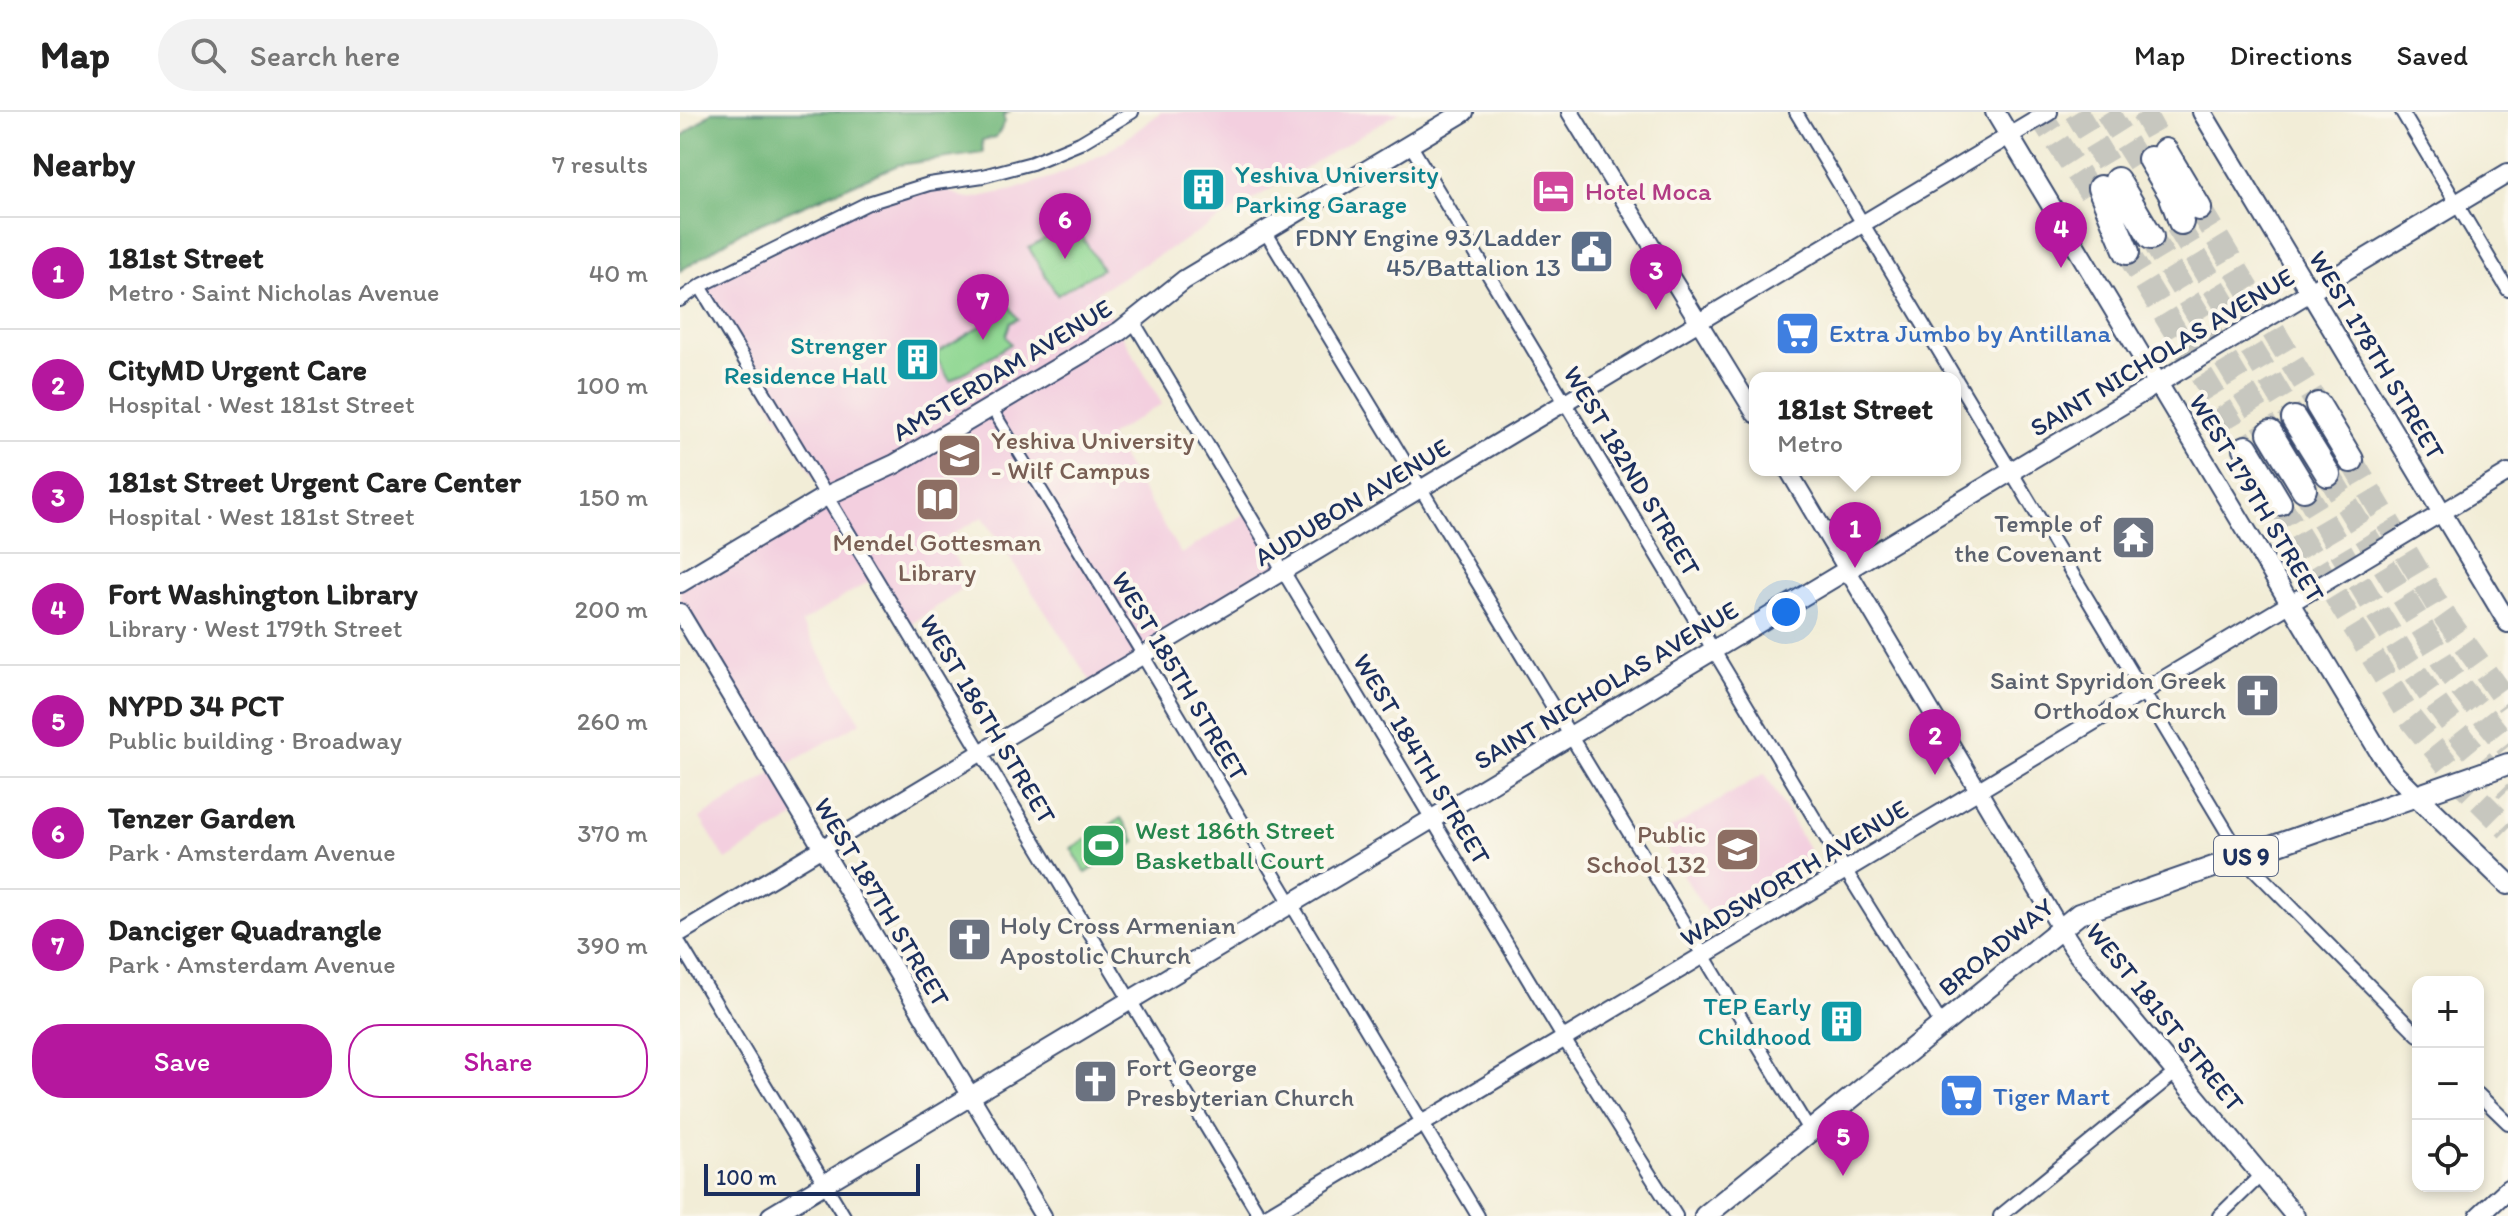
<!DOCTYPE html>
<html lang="en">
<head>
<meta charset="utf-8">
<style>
  :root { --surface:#fff; --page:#f2f2f2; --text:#222; --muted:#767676; --line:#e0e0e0; --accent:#b5179e }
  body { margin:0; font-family:Itim,sans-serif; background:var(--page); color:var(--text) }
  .controls { position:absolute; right:24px; bottom:24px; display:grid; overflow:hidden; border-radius:16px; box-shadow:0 4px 12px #0003 }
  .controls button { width:72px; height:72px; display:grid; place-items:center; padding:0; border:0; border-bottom:2px solid var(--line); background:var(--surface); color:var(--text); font:40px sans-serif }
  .scale { position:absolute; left:24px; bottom:20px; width:216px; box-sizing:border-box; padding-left:8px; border:4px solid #1b2f5e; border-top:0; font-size:22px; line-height:28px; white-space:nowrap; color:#1b2f5e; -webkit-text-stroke:6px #fbf7ec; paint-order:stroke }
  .you { position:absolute; left:1106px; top:500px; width:28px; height:28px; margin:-20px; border:6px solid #fff; border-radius:50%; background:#1a73e8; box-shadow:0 0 0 12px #1a73e833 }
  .badge { display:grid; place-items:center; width:52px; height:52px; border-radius:50%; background:var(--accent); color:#fff; font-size:26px; font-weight:700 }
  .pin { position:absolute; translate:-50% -66px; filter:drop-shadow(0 2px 4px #0008) }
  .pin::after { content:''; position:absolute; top:42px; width:28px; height:24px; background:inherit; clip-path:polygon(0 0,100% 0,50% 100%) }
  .popup { position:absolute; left:1069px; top:260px; width:212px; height:104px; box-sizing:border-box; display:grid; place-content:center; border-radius:16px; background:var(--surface); filter:drop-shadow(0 2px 6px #0005); font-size:26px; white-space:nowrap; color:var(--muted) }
  .popup b { font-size:30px; color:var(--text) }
  .popup::after { content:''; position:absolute; left:50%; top:100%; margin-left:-16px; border:16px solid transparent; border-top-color:var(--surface) }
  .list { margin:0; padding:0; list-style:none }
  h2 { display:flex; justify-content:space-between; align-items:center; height:104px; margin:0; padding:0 32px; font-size:34px }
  h2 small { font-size:26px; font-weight:400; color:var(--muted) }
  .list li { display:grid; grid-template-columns:52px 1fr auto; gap:24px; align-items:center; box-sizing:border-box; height:112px; padding:0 32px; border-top:2px solid var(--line) }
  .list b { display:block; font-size:30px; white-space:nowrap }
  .list p { margin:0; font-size:26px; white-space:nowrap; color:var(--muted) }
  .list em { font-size:26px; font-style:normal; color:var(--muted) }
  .actions { display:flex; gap:16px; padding:24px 32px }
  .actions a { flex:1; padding:18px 0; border:2px solid var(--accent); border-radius:32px; text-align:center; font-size:28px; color:var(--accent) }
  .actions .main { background:var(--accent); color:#fff }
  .icon { flex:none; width:44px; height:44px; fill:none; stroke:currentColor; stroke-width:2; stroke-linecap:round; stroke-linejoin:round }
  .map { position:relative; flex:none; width:1828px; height:1104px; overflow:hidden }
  header { display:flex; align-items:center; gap:48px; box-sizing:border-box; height:112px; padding:0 40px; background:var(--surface); border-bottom:2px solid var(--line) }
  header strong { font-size:38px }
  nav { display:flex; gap:44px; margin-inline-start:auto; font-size:28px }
  .search { width:560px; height:72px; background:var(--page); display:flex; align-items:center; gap:20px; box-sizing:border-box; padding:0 28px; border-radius:44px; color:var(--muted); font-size:30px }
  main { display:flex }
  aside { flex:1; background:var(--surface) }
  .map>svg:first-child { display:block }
</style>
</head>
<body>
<header>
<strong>Map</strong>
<div class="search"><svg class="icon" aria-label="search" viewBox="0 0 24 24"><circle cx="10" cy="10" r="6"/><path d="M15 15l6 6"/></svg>Search here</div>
<nav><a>Map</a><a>Directions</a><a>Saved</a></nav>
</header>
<main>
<aside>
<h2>Nearby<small>7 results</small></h2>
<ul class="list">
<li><span class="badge">1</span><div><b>181st Street</b><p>Metro · Saint Nicholas Avenue</p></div><em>40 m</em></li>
<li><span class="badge">2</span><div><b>CityMD Urgent Care</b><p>Hospital · West 181st Street</p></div><em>100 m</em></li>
<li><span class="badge">3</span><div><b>181st Street Urgent Care Center</b><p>Hospital · West 181st Street</p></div><em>150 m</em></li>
<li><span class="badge">4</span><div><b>Fort Washington Library</b><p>Library · West 179th Street</p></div><em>200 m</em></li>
<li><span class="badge">5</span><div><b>NYPD 34 PCT</b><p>Public building · Broadway</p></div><em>260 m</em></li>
<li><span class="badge">6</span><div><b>Tenzer Garden</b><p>Park · Amsterdam Avenue</p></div><em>370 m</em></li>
<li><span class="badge">7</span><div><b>Danciger Quadrangle</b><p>Park · Amsterdam Avenue</p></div><em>390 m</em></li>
</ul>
<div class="actions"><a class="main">Save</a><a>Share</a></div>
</aside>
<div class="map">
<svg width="1828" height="1104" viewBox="0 0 1828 1104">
  <rect width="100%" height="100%" fill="#fbf7ec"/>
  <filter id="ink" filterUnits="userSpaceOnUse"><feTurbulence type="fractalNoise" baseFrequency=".0125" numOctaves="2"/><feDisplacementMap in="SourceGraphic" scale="16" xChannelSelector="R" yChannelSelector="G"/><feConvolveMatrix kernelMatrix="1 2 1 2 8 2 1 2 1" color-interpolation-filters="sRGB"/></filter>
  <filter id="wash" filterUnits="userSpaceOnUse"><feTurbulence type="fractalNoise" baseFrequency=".006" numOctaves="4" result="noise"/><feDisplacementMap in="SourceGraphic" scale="32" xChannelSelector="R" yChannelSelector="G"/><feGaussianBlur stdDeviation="1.8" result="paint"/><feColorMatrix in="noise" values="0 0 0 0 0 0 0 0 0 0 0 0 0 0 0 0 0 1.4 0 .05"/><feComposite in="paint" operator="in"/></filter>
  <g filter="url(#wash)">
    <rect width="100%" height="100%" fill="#f2edd7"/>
    <path fill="#f3cfdf" d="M 481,0 L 720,0 L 417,180 L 482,292 L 429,324 L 501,442 L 568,400 L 604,460 L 413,573 L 303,405 L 264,427 L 290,472 L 227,515 L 196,465 L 121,511 L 181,610 L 96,659 L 121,701 L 46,748 L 20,706 L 95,659 L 0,500 L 0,471 L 146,384 L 20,174 L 188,91 L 249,72 L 289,87 L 333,78 L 375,64 L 407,50 L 438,33 Z
      M 1085,661 L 1135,749 L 1032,809 L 979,724 Z"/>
    <path fill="#8fd792" stroke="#558378" stroke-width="2" d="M 393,110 L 422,157 L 377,183 L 349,136 Z
      M 328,192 L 338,207 L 330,211 L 326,224 L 331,232 L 270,269 L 257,247 L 258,240 L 306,211 L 310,205 Z
      M 441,706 L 456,730 L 406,761 L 391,736 Z"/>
    <path fill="#73b87c" stroke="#47746d" stroke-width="2" d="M 32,0 L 329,0 L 323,4 L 325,10 L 316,25 L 302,28 L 303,41 L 218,53 L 63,119 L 0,159 L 0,26 Z"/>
  </g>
  <g filter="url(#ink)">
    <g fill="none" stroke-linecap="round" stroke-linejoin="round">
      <path stroke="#c7c7bf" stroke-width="24" stroke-dasharray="24 12" stroke-linecap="butt" d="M 1358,0 L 1412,83
        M 1396,0 L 1437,68
        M 1427,0 L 1460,53
        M 1463,0 L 1485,39
        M 1519,96 L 1638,293
        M 1497,113 L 1614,307
        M 1471,125 L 1590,321
        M 1447,140 L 1566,336
        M 1671,348 L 1761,499 L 1828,592
        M 1648,362 L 1773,566 L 1828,635
        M 1624,377 C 1687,480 1743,591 1828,678
        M 1599,391 L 1730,606 L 1783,672 L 1828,717"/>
      <defs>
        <path id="pedestrian" d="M 311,295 L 463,544"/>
        <path id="minor" d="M 1116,0 L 1562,745 L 1738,923
          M 1722,0 L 1828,178
          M 730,32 L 1166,759 L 1262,913
          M 585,119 L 1129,1018
          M 20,174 L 580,1104
          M 0,188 L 20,174 L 188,91 L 249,72 L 303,64 L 352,51 L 400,31 L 452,0
          M 453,209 L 884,927 L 996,1104
          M 463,544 L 798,1104
          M 0,832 L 164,1104
          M 1798,982 L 1828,1011
          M 1320,1104 L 1495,961
          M 1539,1104 L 1581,1063"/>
        <path id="tertiary" d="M 890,0 L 1075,302
          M 1108,358 L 1380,816
          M 0,500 L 363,1104
          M 0,821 L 1369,0
          M 588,1104 L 1828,361"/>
        <path id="secondary" d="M 1315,0 L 1700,641 L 1715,662 L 1737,684
          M 1522,0 L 1828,511
          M 0,471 L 146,384 L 215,352 L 440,219 L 504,168 L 784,0
          M 1380,816 L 1396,840 L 1615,1104
          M 91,1104 L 1828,61
          M 1799,1104 L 1828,1077"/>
        <path id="primary" d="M 1737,684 L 1828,772
          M 1025,1104 L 1399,802 L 1828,652"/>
        <path id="motorway" d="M 1485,39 L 1519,96
          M 1470,47 L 1491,82 L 1501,110
          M 1437,68 L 1471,125
          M 1420,76 L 1447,140
          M 1638,293 L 1671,348
          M 1614,307 L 1648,362
          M 1590,321 L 1624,377
          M 1566,336 L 1599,391"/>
      </defs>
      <use href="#pedestrian" stroke="#3b4c70" stroke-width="14"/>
      <use href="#minor" stroke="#3b4c70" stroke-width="16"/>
      <use href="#tertiary" stroke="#3b4c70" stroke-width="20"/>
      <use href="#secondary" stroke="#3b4c70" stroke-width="22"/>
      <use href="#primary" stroke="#3b4c70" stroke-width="24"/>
      <use href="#motorway" stroke="#3b4c70" stroke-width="28"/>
      <use href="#pedestrian" stroke="#fff" stroke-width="10"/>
      <use href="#minor" stroke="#fff" stroke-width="12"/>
      <use href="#tertiary" stroke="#fff" stroke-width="16"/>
      <use href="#secondary" stroke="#fff" stroke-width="18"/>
      <use href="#primary" stroke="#fff" stroke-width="20"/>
      <use href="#motorway" stroke="#fff" stroke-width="24"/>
    </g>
  </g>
  <defs>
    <symbol id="building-square" viewBox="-11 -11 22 22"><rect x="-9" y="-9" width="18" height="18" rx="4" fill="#0f9aa8" stroke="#fbf7ec"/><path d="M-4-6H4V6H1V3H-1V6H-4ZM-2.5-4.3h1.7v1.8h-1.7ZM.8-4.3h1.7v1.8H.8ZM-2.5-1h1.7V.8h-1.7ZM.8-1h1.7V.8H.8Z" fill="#fff"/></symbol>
    <symbol id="hotel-square" viewBox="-11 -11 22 22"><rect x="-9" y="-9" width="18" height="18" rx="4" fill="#d1479c" stroke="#fbf7ec"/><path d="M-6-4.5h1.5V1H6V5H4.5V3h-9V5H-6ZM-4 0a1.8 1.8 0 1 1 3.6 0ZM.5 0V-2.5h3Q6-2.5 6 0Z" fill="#fff"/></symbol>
    <symbol id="civic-square" viewBox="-11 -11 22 22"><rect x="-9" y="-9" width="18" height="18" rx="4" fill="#5c6f8a" stroke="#fbf7ec"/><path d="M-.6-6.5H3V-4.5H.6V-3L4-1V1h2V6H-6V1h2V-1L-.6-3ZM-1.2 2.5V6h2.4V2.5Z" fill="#fff"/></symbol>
    <symbol id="supermarket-square" viewBox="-11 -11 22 22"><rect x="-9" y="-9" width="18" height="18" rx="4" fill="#3f7fe0" stroke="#fbf7ec"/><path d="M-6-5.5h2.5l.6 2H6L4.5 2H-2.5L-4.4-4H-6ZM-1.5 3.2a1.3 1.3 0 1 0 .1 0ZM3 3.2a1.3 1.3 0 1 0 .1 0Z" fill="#fff"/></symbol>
    <symbol id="university-square" viewBox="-11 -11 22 22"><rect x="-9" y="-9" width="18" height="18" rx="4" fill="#8d6e63" stroke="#fbf7ec"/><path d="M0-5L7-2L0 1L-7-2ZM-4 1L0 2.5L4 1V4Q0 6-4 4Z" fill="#fff"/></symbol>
    <symbol id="library-square" viewBox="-11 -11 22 22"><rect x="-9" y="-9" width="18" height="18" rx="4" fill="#8d6e63" stroke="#fbf7ec"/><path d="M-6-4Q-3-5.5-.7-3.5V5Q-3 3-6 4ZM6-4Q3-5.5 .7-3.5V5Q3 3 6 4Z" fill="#fff"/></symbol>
    <symbol id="temple-square" viewBox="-11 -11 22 22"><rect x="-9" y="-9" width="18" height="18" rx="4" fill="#6b7280" stroke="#fbf7ec"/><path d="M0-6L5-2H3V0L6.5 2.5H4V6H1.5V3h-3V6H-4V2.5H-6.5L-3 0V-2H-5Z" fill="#fff"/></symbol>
    <symbol id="church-square" viewBox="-11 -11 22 22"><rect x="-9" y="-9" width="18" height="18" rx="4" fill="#6b7280" stroke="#fbf7ec"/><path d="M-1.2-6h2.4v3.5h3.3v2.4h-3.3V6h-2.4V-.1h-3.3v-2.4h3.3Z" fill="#fff"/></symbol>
    <symbol id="stadium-square" viewBox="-11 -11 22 22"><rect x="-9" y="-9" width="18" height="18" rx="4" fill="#2e9e5b" stroke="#fbf7ec"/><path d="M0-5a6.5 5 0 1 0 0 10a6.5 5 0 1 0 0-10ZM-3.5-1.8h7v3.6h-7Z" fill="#fff"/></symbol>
    <symbol id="school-square" viewBox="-11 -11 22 22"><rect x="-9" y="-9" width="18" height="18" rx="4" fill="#8d6e63" stroke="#fbf7ec"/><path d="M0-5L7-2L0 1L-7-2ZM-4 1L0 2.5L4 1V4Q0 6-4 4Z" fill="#fff"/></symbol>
  </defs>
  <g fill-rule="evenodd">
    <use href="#building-square" x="498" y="52" width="51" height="51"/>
    <use href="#hotel-square" x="848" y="54" width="51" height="51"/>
    <use href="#civic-square" x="886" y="114" width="51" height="51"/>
    <use href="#supermarket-square" x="1092" y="196" width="51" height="51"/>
    <use href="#building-square" x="212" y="222" width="51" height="51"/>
    <use href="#university-square" x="254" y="318" width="51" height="51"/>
    <use href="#library-square" x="232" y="362" width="51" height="51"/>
    <use href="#temple-square" x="1428" y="400" width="51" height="51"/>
    <use href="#church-square" x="1552" y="558" width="51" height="51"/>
    <use href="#stadium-square" x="398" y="708" width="51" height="51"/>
    <use href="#school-square" x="1032" y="712" width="51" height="51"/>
    <use href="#church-square" x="264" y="802" width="51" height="51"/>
    <use href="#building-square" x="1136" y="884" width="51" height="51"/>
    <use href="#church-square" x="390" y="944" width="51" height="51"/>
    <use href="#supermarket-square" x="1256" y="958" width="51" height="51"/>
  </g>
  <g text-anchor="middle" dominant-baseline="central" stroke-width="8" stroke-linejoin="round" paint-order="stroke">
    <rect fill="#fbf7ec" stroke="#5e6b89" stroke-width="2" x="1534" y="724" width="64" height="40" rx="6"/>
    <g font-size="24" font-weight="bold" fill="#1b2f5e">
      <text x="1566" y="744">US 9</text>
    </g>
    <g font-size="26" fill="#0d838f" stroke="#fbf7ec" text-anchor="end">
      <text x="555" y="62" text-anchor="start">Yeshiva University<tspan x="555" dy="30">Parking Garage</tspan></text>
      <text x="207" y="233">Strenger<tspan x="207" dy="30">Residence Hall</tspan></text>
      <text x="1131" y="894">TEP Early<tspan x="1131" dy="30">Childhood</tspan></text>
    </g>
    <g font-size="26" fill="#b23c85" stroke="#fbf7ec" text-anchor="start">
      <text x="905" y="79">Hotel Moca</text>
    </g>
    <g font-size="26" fill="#4e5e75" stroke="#fbf7ec" text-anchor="end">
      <text x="881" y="125">FDNY Engine 93/Ladder<tspan x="881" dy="30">45/Battalion 13</tspan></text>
    </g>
    <g font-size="26" fill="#366cbe" stroke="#fbf7ec" text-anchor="start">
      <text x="1149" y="221">Extra Jumbo by Antillana</text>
      <text x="1313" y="984">Tiger Mart</text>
    </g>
    <g font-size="26" fill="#1b2f5e" stroke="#fbf7ec">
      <text transform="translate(1482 240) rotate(-31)">SAINT NICHOLAS AVENUE</text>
      <text transform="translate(1697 243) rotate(59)">WEST 178TH STREET</text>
      <text transform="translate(322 258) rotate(-31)">AMSTERDAM AVENUE</text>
      <text transform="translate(952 359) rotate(59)">WEST 182ND STREET</text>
      <text transform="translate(1577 386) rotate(59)">WEST 179TH STREET</text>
      <text transform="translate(672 390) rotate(-31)">AUDUBON AVENUE</text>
      <text transform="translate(500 564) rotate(59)">WEST 185TH STREET</text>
      <text transform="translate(926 573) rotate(-31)">SAINT NICHOLAS AVENUE</text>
      <text transform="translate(308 607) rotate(59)">WEST 186TH STREET</text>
      <text transform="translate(742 647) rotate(59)">WEST 184TH STREET</text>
      <text transform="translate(1114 761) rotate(-31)">WADSWORTH AVENUE</text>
      <text transform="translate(202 790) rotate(59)">WEST 187TH STREET</text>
      <text transform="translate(1316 835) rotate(-39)">BROADWAY</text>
      <text transform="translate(1485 905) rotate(51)">WEST 181ST STREET</text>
    </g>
    <g font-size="26" fill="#785e54" stroke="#fbf7ec" text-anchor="start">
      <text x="311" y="328">Yeshiva University<tspan x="311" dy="30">- Wilf Campus</tspan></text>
      <text x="257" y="430" text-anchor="middle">Mendel Gottesman<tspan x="257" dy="30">Library</tspan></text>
      <text x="1026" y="722" text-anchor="end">Public<tspan x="1026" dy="30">School 132</tspan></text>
    </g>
    <g font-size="26" fill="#5b616d" stroke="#fbf7ec" text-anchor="end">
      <text x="1422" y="411">Temple of<tspan x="1422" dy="30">the Covenant</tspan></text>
      <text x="1546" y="568">Saint Spyridon Greek<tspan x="1546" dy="30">Orthodox Church</tspan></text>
      <text x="320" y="813" text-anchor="start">Holy Cross Armenian<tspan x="320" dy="30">Apostolic Church</tspan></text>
      <text x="446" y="955" text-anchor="start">Fort George<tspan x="446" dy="30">Presbyterian Church</tspan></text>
    </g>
    <g font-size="26" fill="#27864d" stroke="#fbf7ec" text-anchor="start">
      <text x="455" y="718">West 186th Street<tspan x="455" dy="30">Basketball Court</tspan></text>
    </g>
  </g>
</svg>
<div class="controls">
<button>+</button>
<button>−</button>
<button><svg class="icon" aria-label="locate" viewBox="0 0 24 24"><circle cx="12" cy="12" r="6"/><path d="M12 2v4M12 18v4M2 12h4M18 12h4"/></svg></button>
</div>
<div class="scale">100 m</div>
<div class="you"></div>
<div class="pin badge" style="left:1175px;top:456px">1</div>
<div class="popup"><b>181st Street</b>Metro</div>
<div class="pin badge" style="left:1255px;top:663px">2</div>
<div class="pin badge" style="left:976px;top:198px">3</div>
<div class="pin badge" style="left:1381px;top:156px">4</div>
<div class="pin badge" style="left:1163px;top:1064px">5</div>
<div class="pin badge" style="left:385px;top:147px">6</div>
<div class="pin badge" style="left:303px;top:228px">7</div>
</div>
</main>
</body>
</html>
